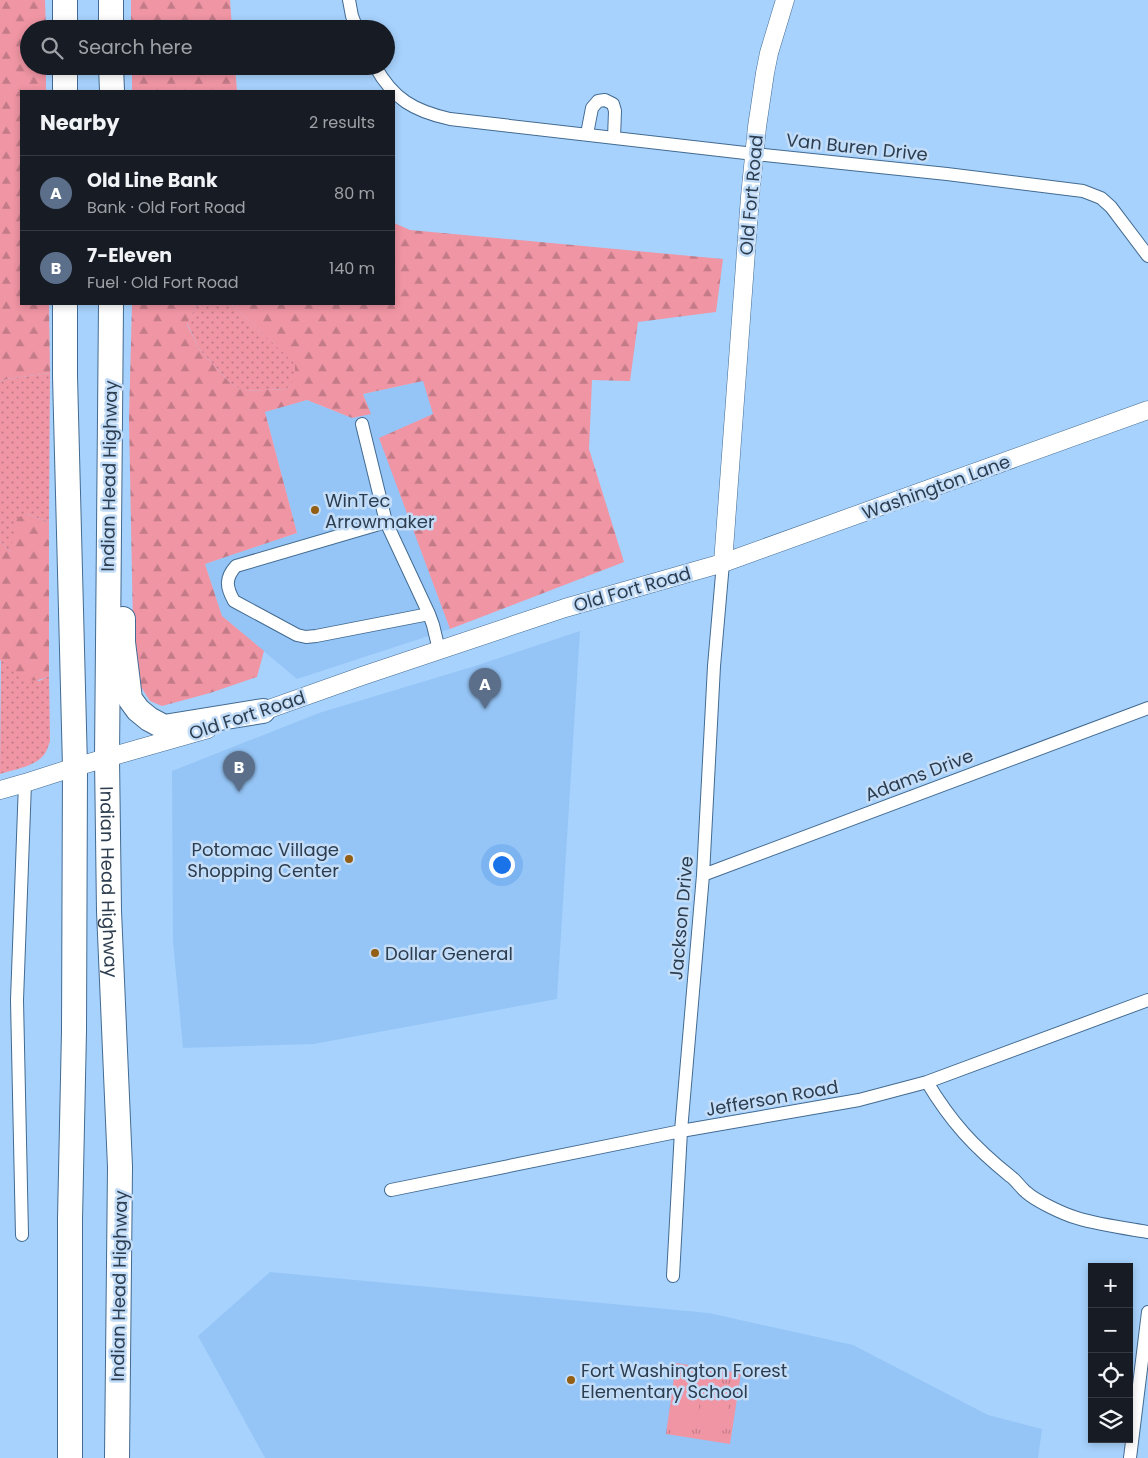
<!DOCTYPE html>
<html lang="en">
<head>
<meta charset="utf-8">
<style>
  :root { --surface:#171b24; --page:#242831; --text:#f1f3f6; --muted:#9ea1a6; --line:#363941; --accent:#945f15 }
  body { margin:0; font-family:Poppins,sans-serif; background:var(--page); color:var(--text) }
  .controls { position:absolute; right:15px; bottom:15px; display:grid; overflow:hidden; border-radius:0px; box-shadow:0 2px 8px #0003 }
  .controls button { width:45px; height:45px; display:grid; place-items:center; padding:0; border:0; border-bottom:1px solid var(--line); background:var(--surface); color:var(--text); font:25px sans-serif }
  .you { position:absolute; left:501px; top:864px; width:18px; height:18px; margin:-12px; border:4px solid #fff; border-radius:50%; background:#1a73e8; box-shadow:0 0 0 8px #1a73e833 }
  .badge { display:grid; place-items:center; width:32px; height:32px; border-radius:50%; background:var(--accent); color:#fff; font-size:16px; font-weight:700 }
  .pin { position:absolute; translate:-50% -41px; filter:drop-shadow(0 1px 2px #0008) }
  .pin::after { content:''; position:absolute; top:26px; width:18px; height:15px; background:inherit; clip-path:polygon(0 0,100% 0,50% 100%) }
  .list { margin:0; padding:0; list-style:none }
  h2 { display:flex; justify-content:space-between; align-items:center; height:65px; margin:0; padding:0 20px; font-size:21px }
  h2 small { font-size:16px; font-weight:400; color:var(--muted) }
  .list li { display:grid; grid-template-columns:32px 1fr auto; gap:15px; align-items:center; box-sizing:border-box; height:75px; padding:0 20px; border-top:1px solid var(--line) }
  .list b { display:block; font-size:19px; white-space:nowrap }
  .list p { margin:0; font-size:16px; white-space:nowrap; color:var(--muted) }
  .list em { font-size:16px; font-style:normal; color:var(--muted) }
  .icon { flex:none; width:28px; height:28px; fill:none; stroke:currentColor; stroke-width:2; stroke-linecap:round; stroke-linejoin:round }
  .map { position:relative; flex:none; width:1148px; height:1458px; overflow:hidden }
  .search { position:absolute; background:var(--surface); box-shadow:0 2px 8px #0003; left:20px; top:20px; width:375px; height:55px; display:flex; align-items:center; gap:12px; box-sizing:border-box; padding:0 18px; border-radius:28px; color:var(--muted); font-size:19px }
  .panel { position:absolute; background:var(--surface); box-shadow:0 2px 8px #0003; left:20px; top:90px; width:375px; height:215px; border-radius:0px }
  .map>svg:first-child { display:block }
</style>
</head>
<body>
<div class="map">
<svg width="1148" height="1458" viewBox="0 0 1148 1458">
  <defs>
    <pattern id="grass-dots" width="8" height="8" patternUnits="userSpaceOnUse" patternTransform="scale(1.25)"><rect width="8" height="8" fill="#f095a4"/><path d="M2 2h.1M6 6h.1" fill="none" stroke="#c37b88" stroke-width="1.8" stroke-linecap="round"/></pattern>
    <pattern id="forest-firs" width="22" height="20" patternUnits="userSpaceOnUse" patternTransform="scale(1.25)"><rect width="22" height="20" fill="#f095a4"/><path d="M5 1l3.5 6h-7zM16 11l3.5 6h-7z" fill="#c37b88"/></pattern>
    <pattern id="park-tufts" width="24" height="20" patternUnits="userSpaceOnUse" patternTransform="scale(1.25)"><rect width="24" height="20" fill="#f095a4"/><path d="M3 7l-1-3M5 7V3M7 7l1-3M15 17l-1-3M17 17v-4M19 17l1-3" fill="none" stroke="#c37b88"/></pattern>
  </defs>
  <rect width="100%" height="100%" fill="#a7d2fd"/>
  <path fill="#95c5f6" d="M 423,381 L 434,414 L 380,438 L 450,629 L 297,679 L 222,616 L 205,564 L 297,533 L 265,412 L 307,400 L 352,418 L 370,414 L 363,394 Z
    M 580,631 L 557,999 L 314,1044 L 183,1048 L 173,941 L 172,771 L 319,713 L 475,666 Z
    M 270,1272 L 709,1313 L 853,1345 L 988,1415 L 1042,1429 L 1038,1458 L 265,1458 L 198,1336 Z"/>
  <path fill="url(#grass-dots)" d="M 200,304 L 231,304 L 296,364 L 296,378 L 287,389 L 244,391 L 231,384 L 199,349 L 187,323 L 196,306 Z
    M 50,373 L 49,522 L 26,514 L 10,552 L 0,541 L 0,382 L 7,379 Z
    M 1,659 L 39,681 L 49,676 L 50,741 C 48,747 46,754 41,758 C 31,767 13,770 0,774 Z"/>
  <path fill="url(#forest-firs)" d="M 0,0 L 45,0 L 46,29 L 29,29 L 29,66 L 46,66 L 46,91 L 21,91 L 21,304 L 49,304 L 50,373 L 7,379 L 0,382 Z
    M 131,0 L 230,0 L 232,29 L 131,29 Z
    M 132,66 L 235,66 L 237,91 L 132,91 Z
    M 394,223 L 410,230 L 723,259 L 716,312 L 638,322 L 630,381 L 592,380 L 589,449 L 624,562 L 450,629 L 379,438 L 433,414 L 423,381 L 363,394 L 371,414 L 352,418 L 307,400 L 265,412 L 297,533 L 205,564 L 222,616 L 264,651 L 257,677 L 210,693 L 162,706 L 150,701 L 141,687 L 133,629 L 129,418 L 132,304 L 200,304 L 196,306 L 187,324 L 199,349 L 231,384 L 245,391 L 287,389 L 295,378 L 295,364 L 231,304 L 394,304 Z
    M 26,514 L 49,522 L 49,676 C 23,689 19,670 0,660 L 0,541 L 10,552 L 17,518 Z"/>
  <path fill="url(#park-tufts)" d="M 676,1363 L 741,1373 L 730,1444 L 666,1434 Z"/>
  <path fill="#f095a4" d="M 682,1377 L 703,1380 L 696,1427 L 675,1423 Z
    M 710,1382 L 732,1385 L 725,1431 L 703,1428 Z"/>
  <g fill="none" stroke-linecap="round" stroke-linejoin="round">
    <defs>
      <path id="street" d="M 349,0 L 352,16 L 357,29
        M 375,66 C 393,99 414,111 450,119 L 754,154 L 947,174 L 1083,191 L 1101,198 L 1111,207 L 1148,256
        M 587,134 L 592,108 L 598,101 L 605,100 L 613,104 L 615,111 L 614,138
        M 362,424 L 386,522 L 429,614 L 433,625 L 439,650
        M 386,522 L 236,566 C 225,578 226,587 234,601 L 297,635 L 306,637 L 316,636 L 429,614
        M 703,875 L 1148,708
        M 927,1082 C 951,1122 974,1147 1010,1176 C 1016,1180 1020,1187 1026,1192 C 1036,1201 1063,1214 1077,1218 C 1100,1225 1124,1228 1148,1232
        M 391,1190 L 681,1131 L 859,1100 L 927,1082 L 1148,1000
        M 22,1235 L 17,1000 L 25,783
        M 673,1276 L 681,1131 L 703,875 L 714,666 L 723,563
        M 1130,1458 L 1148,1312"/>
      <path id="secondary" d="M 723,563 L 750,197 L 757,127 L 765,73 L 769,53 L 785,0
        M 252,715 L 362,676 L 565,608 L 723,563 L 1148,410
        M 0,790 L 25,783 L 75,767 L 208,729"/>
      <g id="highway">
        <path d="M 65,0 L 65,29"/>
        <path d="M 111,0 L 111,29"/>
        <path d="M 65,66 L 65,91"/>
        <path d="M 111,66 L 112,91"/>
        <path d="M 65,304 L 65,376 L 75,767 L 74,1031 L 70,1219 L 70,1458"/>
        <path id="s1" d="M 111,304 L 107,758 L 109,911 L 120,1167 L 117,1458"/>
        <path d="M 123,619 L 123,642 L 130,699 L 138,710 L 149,719 L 164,727 L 263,711"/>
      </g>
    </defs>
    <use href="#street" stroke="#436b91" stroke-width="14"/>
    <use href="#secondary" stroke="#436b91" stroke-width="19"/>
    <use href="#highway" stroke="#436b91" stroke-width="26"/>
    <use href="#street" stroke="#fff" stroke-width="12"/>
    <use href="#secondary" stroke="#fff" stroke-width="18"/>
    <use href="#highway" stroke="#fff" stroke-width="24"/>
  </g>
  <g fill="#945f15" stroke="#c3ddf8" stroke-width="2">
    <circle cx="315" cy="510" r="5"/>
    <circle cx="349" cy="859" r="5"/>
    <circle cx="375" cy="953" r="5"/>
    <circle cx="571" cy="1380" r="5"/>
  </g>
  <g text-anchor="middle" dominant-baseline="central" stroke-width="5" stroke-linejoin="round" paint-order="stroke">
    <g font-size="18" fill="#2c3d4f" stroke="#c3ddf8">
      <text transform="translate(857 147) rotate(6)">Van Buren Drive</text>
      <text transform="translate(751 195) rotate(-85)">Old Fort Road</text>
      <text transform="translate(109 476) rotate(-89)">Indian Head Highway</text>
      <text transform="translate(936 487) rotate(-20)">Washington Lane</text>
      <text transform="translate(632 589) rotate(-16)">Old Fort Road</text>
      <text transform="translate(247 715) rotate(-18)">Old Fort Road</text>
      <text transform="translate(919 775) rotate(-21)">Adams Drive</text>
      <text stroke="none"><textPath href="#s1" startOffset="578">Indian Head Highway</textPath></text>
      <text transform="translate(681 918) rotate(-85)">Jackson Drive</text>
      <text transform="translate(772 1098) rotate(-10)">Jefferson Road</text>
      <text transform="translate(119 1286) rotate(-89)">Indian Head Highway</text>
    </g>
    <g font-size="18" fill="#2c3d4f" stroke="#c3ddf8" text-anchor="start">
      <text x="325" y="500">WinTec<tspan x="325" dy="21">Arrowmaker</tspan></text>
      <text x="339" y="849" text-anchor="end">Potomac Village<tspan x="339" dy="21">Shopping Center</tspan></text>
      <text x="385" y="953">Dollar General</text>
      <text x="581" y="1370">Fort Washington Forest<tspan x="581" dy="21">Elementary School</tspan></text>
    </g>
  </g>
</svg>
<div class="controls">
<button>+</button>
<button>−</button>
<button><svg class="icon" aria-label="locate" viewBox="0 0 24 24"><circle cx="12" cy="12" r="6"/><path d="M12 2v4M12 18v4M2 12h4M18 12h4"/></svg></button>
<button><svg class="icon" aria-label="layers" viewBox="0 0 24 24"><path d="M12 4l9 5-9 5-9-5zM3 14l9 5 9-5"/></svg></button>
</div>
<div class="you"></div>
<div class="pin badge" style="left:485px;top:709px;background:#5c6f8a">A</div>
<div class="pin badge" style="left:239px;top:792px;background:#5c6f8a">B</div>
<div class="search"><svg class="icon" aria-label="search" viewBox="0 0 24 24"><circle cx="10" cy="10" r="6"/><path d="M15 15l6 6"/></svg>Search here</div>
<section class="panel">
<h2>Nearby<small>2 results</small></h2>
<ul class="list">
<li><span class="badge" style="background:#5c6f8a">A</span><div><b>Old Line Bank</b><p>Bank · Old Fort Road</p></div><em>80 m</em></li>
<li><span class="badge" style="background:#5c6f8a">B</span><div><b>7-Eleven</b><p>Fuel · Old Fort Road</p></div><em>140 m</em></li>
</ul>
</section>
</div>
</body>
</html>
